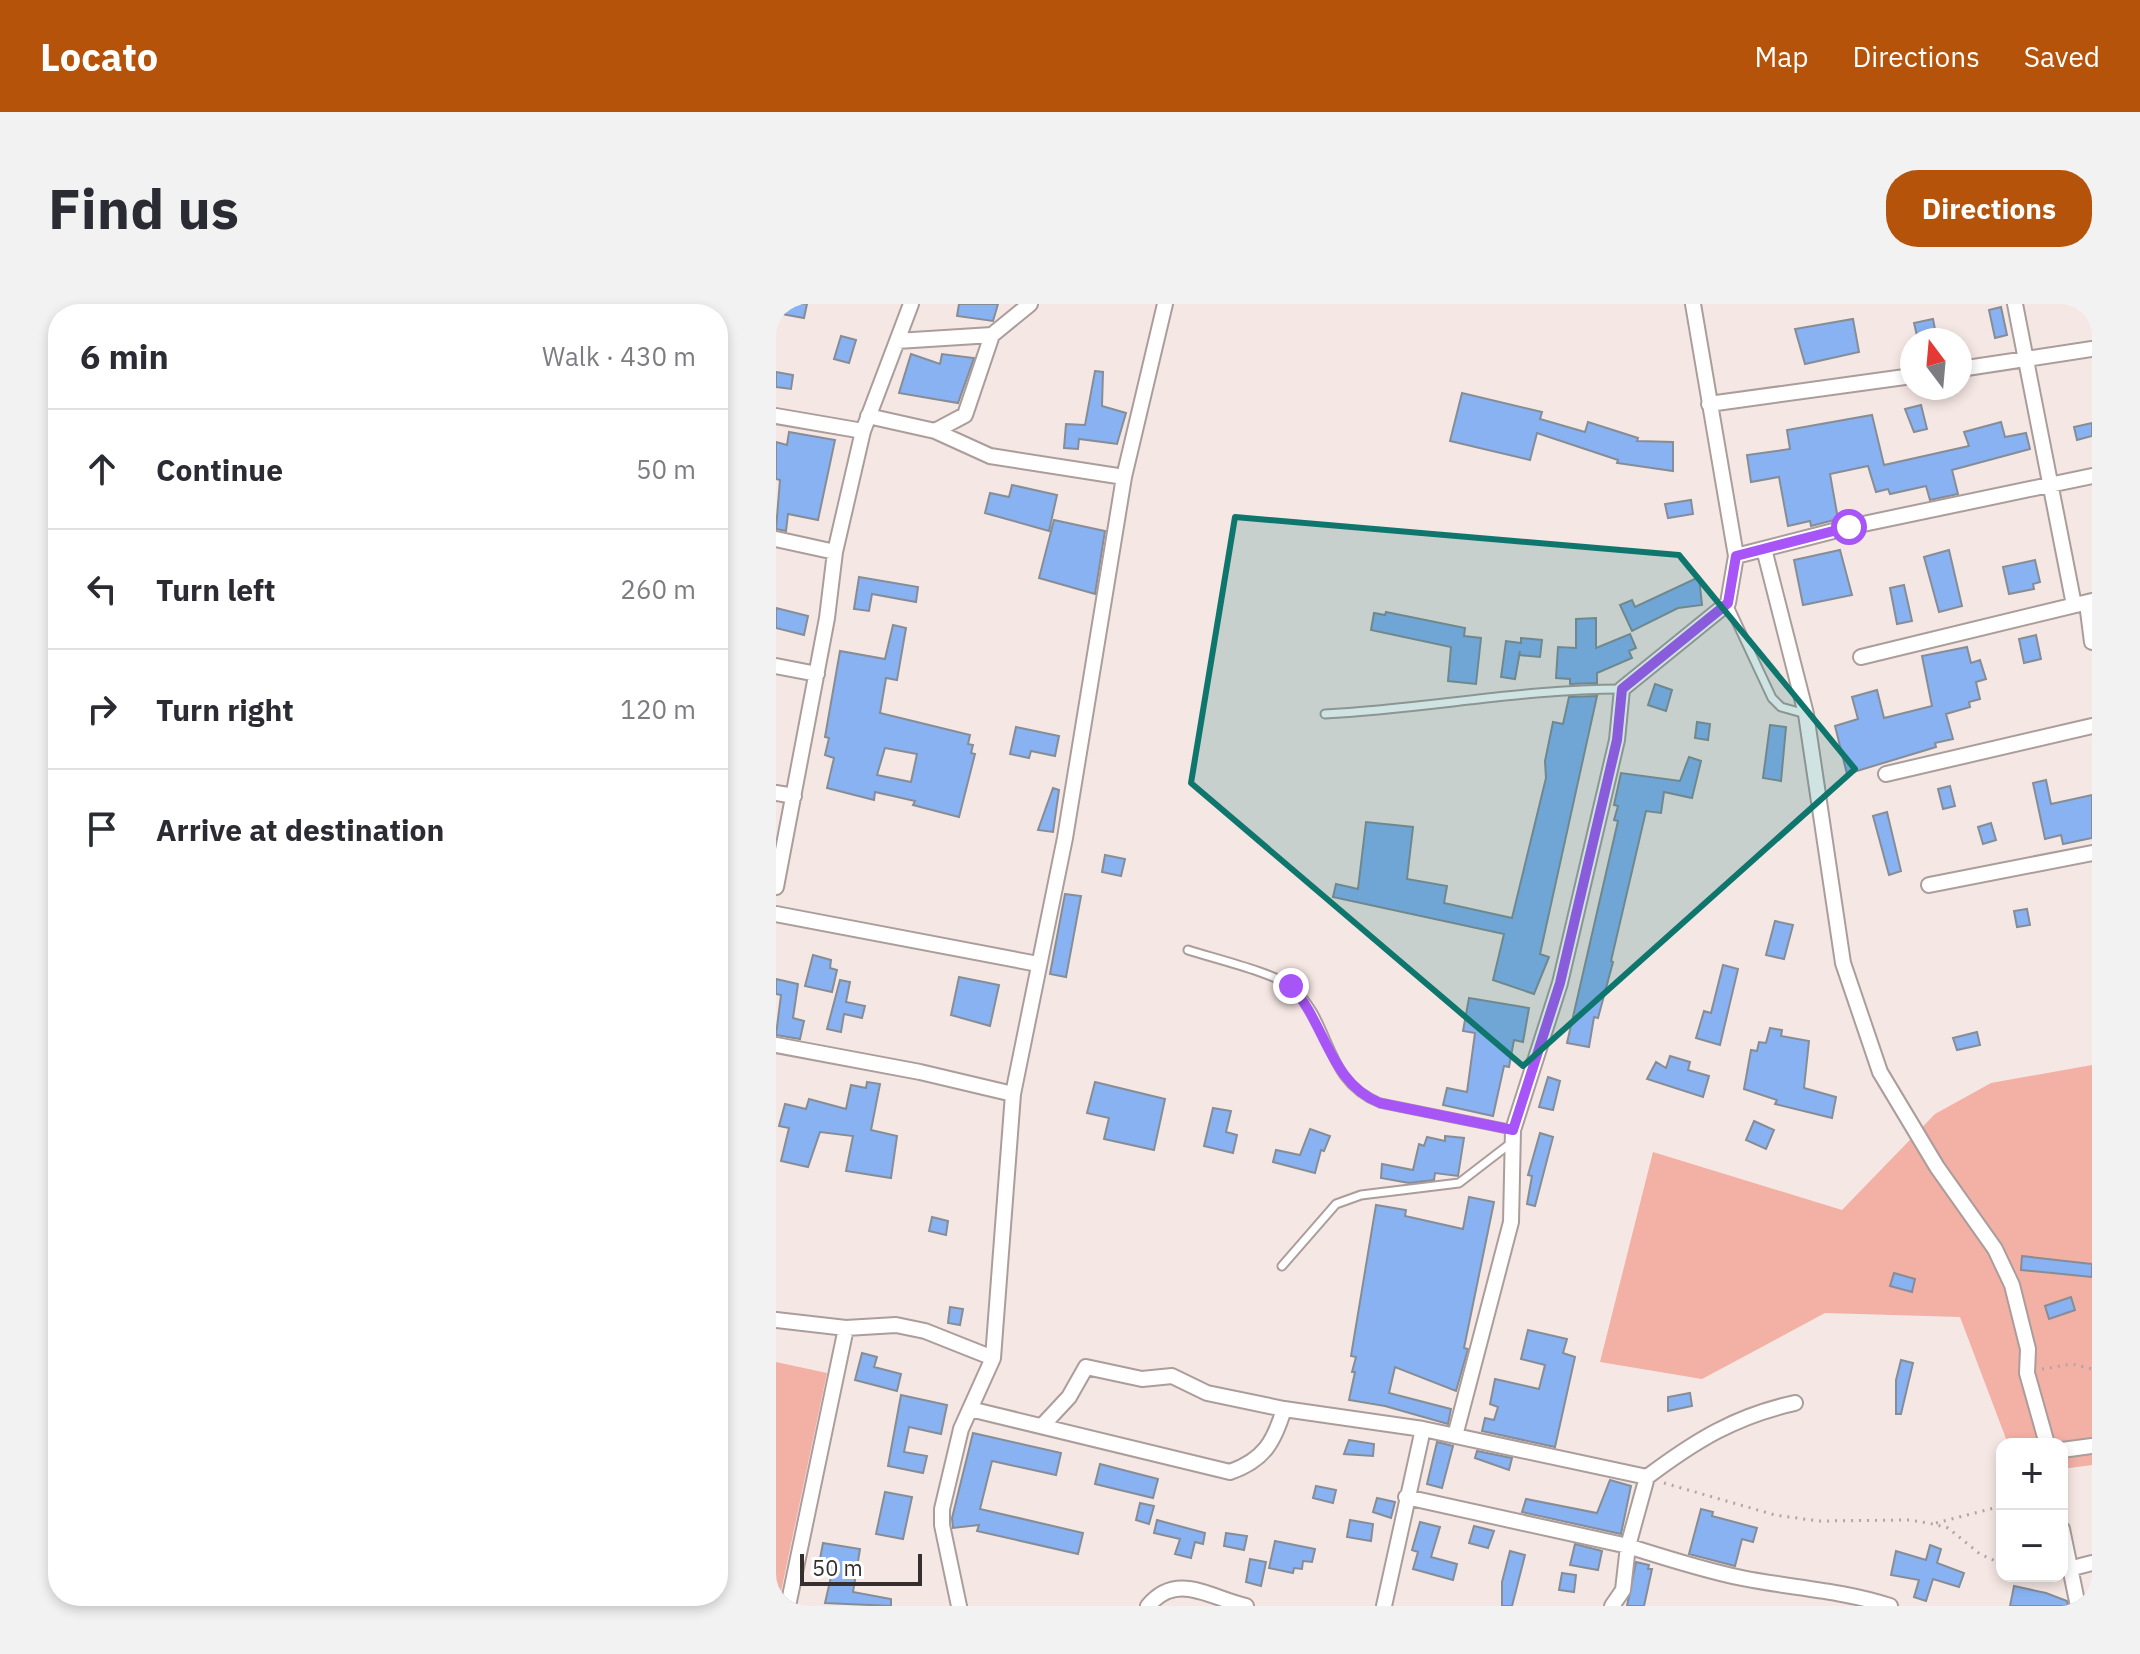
<!DOCTYPE html>
<html lang="en">
<head>
<meta charset="utf-8">
<style>
  :root { --surface:#fff; --page:#f2f2f3; --text:#2b2b33; --muted:#7c7c81; --line:#e1e1e2; --accent:#b45309 }
  body { margin:0; font-family:"IBM Plex Sans",sans-serif; background:var(--page); color:var(--text) }
  .controls { position:absolute; right:24px; bottom:24px; display:grid; overflow:hidden; border-radius:16px; box-shadow:0 4px 12px #0003 }
  .controls button { width:72px; height:72px; display:grid; place-items:center; padding:0; border:0; border-bottom:2px solid var(--line); background:var(--surface); color:var(--text); font:40px sans-serif }
  .compass { position:absolute; left:1124px; top:24px; width:72px; height:72px; border-radius:50%; background:var(--surface); box-shadow:0 4px 12px #0003; rotate:344deg }
  .scale { position:absolute; left:24px; bottom:20px; width:122px; box-sizing:border-box; padding-left:8px; border:4px solid #35302f; border-top:0; font-size:22px; line-height:28px; white-space:nowrap; color:#35302f; -webkit-text-stroke:6px #fff; paint-order:stroke }
  .stop { position:absolute; width:24px; height:24px; margin:-18px; border:6px solid #a855f7; border-radius:50%; background:#fff }
  .stop.end { background:#a855f7; border-color:#fff; box-shadow:0 2px 8px #0008 }
  .list { margin:0; padding:0; list-style:none }
  h2 { display:flex; justify-content:space-between; align-items:center; height:104px; margin:0; padding:0 32px; font-size:34px }
  h2 small { font-size:26px; font-weight:400; color:var(--muted) }
  .list li { display:grid; grid-template-columns:52px 1fr auto; gap:24px; align-items:center; box-sizing:border-box; height:120px; padding:0 32px; border-top:2px solid var(--line) }
  .list b { display:block; font-size:30px; white-space:nowrap }
  .list em { font-size:26px; font-style:normal; color:var(--muted) }
  .icon { flex:none; width:44px; height:44px; fill:none; stroke:currentColor; stroke-width:2; stroke-linecap:round; stroke-linejoin:round }
  .map { position:relative; flex:none; width:1316px; height:1302px; overflow:hidden; border-radius:32px }
  header { display:flex; align-items:center; gap:48px; box-sizing:border-box; height:112px; padding:0 40px; background:var(--accent); color:#fff }
  header strong { font-size:38px }
  nav { display:flex; gap:44px; margin-inline-start:auto; font-size:28px }
  .intro { display:flex; align-items:center; justify-content:space-between; box-sizing:border-box; height:192px; padding:0 48px }
  h1 { margin:0; font-size:56px }
  .button { padding:20px 36px; border-radius:32px; background:var(--accent); color:#fff; font-size:28px; font-weight:700 }
  main { display:flex; gap:48px; padding:0 48px }
  aside { flex:1; background:var(--surface); border-radius:32px; box-shadow:0 4px 12px #0003 }
  .map>svg:first-child { display:block }
</style>
</head>
<body>
<header>
<strong>Locato</strong>
<nav><a>Map</a><a>Directions</a><a>Saved</a></nav>
</header>
<div class="intro"><h1>Find us</h1><a class="button">Directions</a></div>
<main>
<aside>
<h2>6 min<small>Walk · 430 m</small></h2>
<ul class="list">
<li><svg class="icon" aria-label="ahead" viewBox="0 0 24 24"><path d="M12 20V5M6 11l6-6 6 6"/></svg><div><b>Continue</b></div><em>50 m</em></li>
<li><svg class="icon" aria-label="left" viewBox="0 0 24 24"><path d="M17 20v-9H6M10 6l-5 5 5 5"/></svg><div><b>Turn left</b></div><em>260 m</em></li>
<li><svg class="icon" aria-label="right" viewBox="0 0 24 24"><path d="M7 20v-9h11M14 6l5 5-5 5"/></svg><div><b>Turn right</b></div><em>120 m</em></li>
<li><svg class="icon" aria-label="arrive" viewBox="0 0 24 24"><path d="M6 21V4h12l-3 4 3 4H6"/></svg><div><b>Arrive at destination</b></div></li>
</ul>
</aside>
<div class="map">
<svg width="1316" height="1302" viewBox="0 0 1316 1302">
  <rect width="100%" height="100%" fill="#f5e7e4"/>
  <path fill="#f3b0a5" d="M 1316,761 L 1316,1161 L 1286,1165 L 1286,1140 L 1232,1140 L 1184,1013 L 1049,1009 L 926,1075 L 824,1058 L 877,848 L 1066,906 L 1159,810 L 1215,779 Z
    M 0,1058 L 51,1069 L 2,1302 L 0,1302 Z"/>
  <path fill="#88b2f1" stroke="#868d96" stroke-width="2" fill-rule="evenodd" d="M 0,0 L 31,0 L 28,14 L 0,9 Z
    M 183,0 L 222,0 L 217,17 L 181,12 Z
    M 1225,3 L 1231,31 L 1219,34 L 1213,6 Z
    M 1077,15 L 1083,48 L 1029,60 L 1019,25 Z
    M 1157,15 L 1161,36 L 1142,36 L 1138,19 Z
    M 65,32 L 80,36 L 73,59 L 58,55 Z
    M 135,50 L 164,60 L 166,50 L 198,54 L 182,99 L 123,89 Z
    M 319,67 L 327,68 L 326,102 L 350,109 L 341,140 L 303,135 L 302,145 L 288,144 L 290,120 L 309,121 Z
    M 0,68 L 17,71 L 15,85 L 0,83 Z
    M 686,89 L 766,108 L 764,115 L 809,128 L 812,118 L 862,134 L 861,137 L 897,138 L 897,167 L 841,159 L 842,156 L 761,129 L 754,156 L 674,137 Z
    M 1145,101 L 1151,125 L 1138,128 L 1129,105 Z
    M 1096,111 L 1108,161 L 1193,142 L 1188,128 L 1225,118 L 1229,133 L 1250,129 L 1254,145 L 1176,166 L 1182,190 L 1154,196 L 1150,182 L 1114,190 L 1112,185 L 1100,188 L 1092,162 L 1054,170 L 1062,215 L 1035,222 L 1034,217 L 1012,222 L 1003,173 L 975,178 L 971,151 L 1014,145 L 1011,126 Z
    M 1316,119 L 1316,132 L 1301,136 L 1298,123 Z
    M 13,128 L 59,136 L 42,216 L 12,210 L 10,227 L 0,225 L 4,176 L 0,175 L 0,138 L 11,141 Z
    M 236,181 L 281,191 L 273,227 L 209,209 L 214,189 L 233,193 Z
    M 915,196 L 917,210 L 892,214 L 889,200 Z
    M 278,216 L 329,227 L 319,290 L 263,274 Z
    M 1064,246 L 1076,291 L 1027,301 L 1018,256 Z
    M 1173,246 L 1186,302 L 1163,308 L 1148,253 Z
    M 1259,256 L 1264,278 L 1257,280 L 1258,285 L 1233,290 L 1227,263 Z
    M 83,273 L 142,283 L 140,298 L 96,290 L 93,307 L 78,305 Z
    M 923,273 L 926,301 L 902,304 L 856,327 L 844,301 L 856,296 L 859,303 Z
    M 1128,281 L 1136,317 L 1121,320 L 1114,284 Z
    M 0,304 L 32,312 L 28,331 L 0,324 Z
    M 610,308 L 689,324 L 688,332 L 705,334 L 700,380 L 672,377 L 675,343 L 595,326 L 598,309 L 609,311 Z
    M 820,314 L 820,344 L 854,330 L 860,344 L 853,347 L 856,354 L 821,369 L 821,379 L 794,380 L 794,375 L 780,374 L 782,343 L 800,344 L 800,315 Z
    M 117,321 L 130,324 L 121,376 L 110,374 L 104,409 L 194,431 L 192,440 L 197,441 L 195,449 L 199,450 L 183,513 L 137,501 L 139,497 L 99,488 L 98,496 L 51,484 L 58,454 L 49,451 L 53,434 L 49,433 L 64,347 L 109,355 ZM 109,444 L 141,450 L 135,478 L 101,471 Z
    M 1260,331 L 1265,355 L 1248,359 L 1243,335 Z
    M 745,334 L 766,336 L 764,353 L 743,351 L 744,347 L 739,375 L 725,373 L 730,337 L 745,339 Z
    M 1191,343 L 1195,359 L 1204,356 L 1210,375 L 1200,378 L 1204,395 L 1193,398 L 1194,403 L 1170,410 L 1177,435 L 1159,439 L 1160,443 L 1071,470 L 1059,422 L 1082,415 L 1076,393 L 1101,386 L 1108,414 L 1156,402 L 1146,352 Z
    M 879,380 L 896,386 L 890,407 L 872,401 Z
    M 821,392 L 764,650 L 773,653 L 758,690 L 717,676 L 728,630 L 557,593 L 560,580 L 582,585 L 590,518 L 637,523 L 631,575 L 671,582 L 668,599 L 736,614 L 770,474 L 769,457 L 777,418 L 787,420 L 793,393 Z
    M 921,418 L 934,420 L 932,436 L 919,434 Z
    M 994,421 L 1010,423 L 1005,477 L 987,474 Z
    M 240,423 L 283,432 L 279,452 L 255,447 L 253,454 L 234,450 Z
    M 913,453 L 925,457 L 916,494 L 888,488 L 885,509 L 870,507 L 835,657 L 837,658 L 822,714 L 818,713 L 813,743 L 791,739 L 842,517 L 838,516 L 842,502 L 838,501 L 845,469 L 904,477 Z
    M 1270,476 L 1275,500 L 1316,491 L 1316,534 L 1287,540 L 1285,531 L 1269,535 L 1257,479 Z
    M 1174,482 L 1179,502 L 1167,505 L 1162,485 Z
    M 277,484 L 283,486 L 277,528 L 262,526 Z
    M 1111,508 L 1125,567 L 1113,571 L 1097,512 Z
    M 1215,519 L 1220,536 L 1207,540 L 1202,523 Z
    M 329,551 L 349,555 L 345,572 L 326,568 Z
    M 289,590 L 305,592 L 290,673 L 274,670 Z
    M 1251,605 L 1254,621 L 1241,623 L 1238,607 Z
    M 999,617 L 1017,621 L 1008,655 L 990,651 Z
    M 37,651 L 55,656 L 54,664 L 61,666 L 56,688 L 29,682 Z
    M 947,661 L 962,665 L 944,741 L 920,734 L 928,707 L 935,709 Z
    M 183,673 L 223,681 L 214,722 L 175,711 Z
    M 0,675 L 22,680 L 17,714 L 28,717 L 24,735 L 0,731 L 5,691 L 0,690 Z
    M 64,676 L 74,678 L 70,698 L 89,702 L 86,714 L 68,710 L 65,728 L 51,725 Z
    M 693,694 L 753,704 L 747,738 L 738,736 L 733,763 L 728,762 L 717,812 L 667,801 L 671,784 L 691,788 L 699,729 L 687,727 Z
    M 994,724 L 1006,726 L 1005,732 L 1033,737 L 1028,784 L 1060,793 L 1056,814 L 999,800 L 1001,796 L 968,785 L 975,746 L 981,747 L 983,738 L 990,739 Z
    M 1201,728 L 1204,741 L 1181,746 L 1177,734 Z
    M 894,752 L 914,758 L 912,766 L 933,772 L 927,793 L 871,775 L 880,758 L 890,764 Z
    M 772,773 L 784,777 L 777,806 L 763,803 Z
    M 91,778 L 104,780 L 95,826 L 121,832 L 115,874 L 70,867 L 77,832 L 44,828 L 32,863 L 5,857 L 13,824 L 3,822 L 9,800 L 30,805 L 33,795 L 70,805 L 75,781 L 90,784 Z
    M 319,778 L 389,795 L 378,846 L 328,835 L 333,814 L 311,809 Z
    M 437,804 L 455,807 L 450,828 L 461,831 L 457,849 L 428,842 Z
    M 978,817 L 998,826 L 990,845 L 970,836 Z
    M 534,825 L 554,832 L 548,847 L 545,846 L 539,869 L 497,858 L 500,846 L 524,851 Z
    M 764,829 L 777,833 L 759,902 L 751,900 L 756,872 L 752,871 Z
    M 669,832 L 688,834 L 682,872 L 659,869 L 658,876 L 633,879 L 605,874 L 606,860 L 637,866 L 643,840 L 648,842 L 651,833 L 669,837 Z
    M 693,893 L 718,898 L 688,1044 L 692,1045 L 680,1087 L 619,1063 L 613,1089 L 675,1105 L 672,1120 L 609,1102 L 573,1096 L 579,1068 L 576,1068 L 580,1053 L 575,1052 L 600,901 L 630,906 L 629,912 L 687,925 Z
    M 156,913 L 172,917 L 170,931 L 153,927 Z
    M 1246,952 L 1316,960 L 1316,973 L 1245,966 Z
    M 1118,969 L 1139,975 L 1136,988 L 1114,982 Z
    M 1295,993 L 1299,1006 L 1273,1015 L 1269,1002 Z
    M 174,1003 L 187,1005 L 184,1021 L 172,1019 Z
    M 752,1026 L 791,1035 L 787,1049 L 799,1053 L 779,1143 L 706,1127 L 709,1114 L 718,1116 L 722,1103 L 714,1100 L 719,1075 L 763,1085 L 769,1061 L 745,1055 Z
    M 86,1049 L 101,1053 L 98,1063 L 125,1070 L 121,1087 L 79,1076 Z
    M 1125,1056 L 1137,1059 L 1125,1110 L 1120,1110 L 1120,1076 Z
    M 914,1089 L 916,1102 L 892,1107 L 892,1093 Z
    M 125,1091 L 171,1101 L 165,1130 L 133,1123 L 128,1148 L 151,1152 L 147,1169 L 112,1162 Z
    M 197,1129 L 285,1149 L 280,1171 L 216,1157 L 204,1205 L 307,1229 L 302,1250 L 201,1227 L 203,1221 L 177,1224 L 176,1214 Z
    M 573,1136 L 598,1140 L 597,1152 L 568,1150 Z
    M 661,1138 L 677,1142 L 666,1184 L 651,1180 Z
    M 701,1147 L 736,1154 L 733,1166 L 699,1154 Z
    M 324,1160 L 382,1175 L 377,1194 L 319,1180 Z
    M 834,1176 L 855,1182 L 845,1230 L 746,1208 L 750,1195 L 821,1209 Z
    M 540,1182 L 560,1186 L 557,1199 L 537,1194 Z
    M 109,1188 L 136,1193 L 127,1235 L 100,1230 Z
    M 601,1194 L 619,1198 L 615,1214 L 597,1208 Z
    M 364,1199 L 378,1202 L 373,1220 L 360,1216 Z
    M 925,1205 L 937,1208 L 936,1212 L 981,1224 L 977,1238 L 966,1235 L 959,1262 L 913,1250 Z
    M 381,1216 L 429,1229 L 427,1240 L 419,1238 L 415,1254 L 399,1250 L 404,1235 L 378,1229 Z
    M 574,1216 L 597,1220 L 595,1237 L 571,1233 Z
    M 644,1218 L 664,1223 L 655,1253 L 681,1260 L 677,1276 L 637,1265 L 642,1248 L 636,1246 Z
    M 698,1222 L 718,1227 L 712,1244 L 693,1239 Z
    M 450,1229 L 471,1232 L 468,1246 L 448,1242 Z
    M 499,1237 L 539,1245 L 536,1258 L 527,1257 L 526,1265 L 518,1264 L 517,1269 L 493,1264 Z
    M 47,1239 L 84,1245 L 77,1288 L 115,1295 L 115,1302 L 49,1299 L 57,1264 L 54,1264 L 55,1257 L 44,1255 Z
    M 799,1240 L 826,1247 L 822,1266 L 794,1261 Z
    M 1154,1241 L 1165,1245 L 1161,1259 L 1188,1269 L 1183,1283 L 1157,1275 L 1150,1297 L 1138,1293 L 1143,1276 L 1115,1271 L 1120,1247 L 1150,1256 Z
    M 734,1247 L 749,1251 L 736,1302 L 726,1302 L 726,1278 Z
    M 474,1255 L 490,1258 L 485,1282 L 470,1278 Z
    M 860,1258 L 873,1261 L 872,1265 L 876,1265 L 868,1302 L 851,1302 Z
    M 786,1269 L 800,1271 L 798,1288 L 783,1286 Z
    M 1238,1282 L 1270,1289 L 1291,1297 L 1292,1302 L 1234,1302 Z"/>
  <g fill="none" stroke-linecap="round" stroke-linejoin="round">
    <defs>
      <path id="lane" d="M 952,300 L 996,394 L 1005,403 L 1030,410
        M 549,410 C 649,405 746,385 846,385
        M 412,646 C 436,654 500,669 517,684 C 557,719 547,776 604,799 L 737,826
        M 506,962 L 560,900 L 585,891 L 683,879 L 735,839"/>
      <path id="street" d="M 1239,0 L 1298,301
        M 121,37 L 216,31 L 254,0
        M 1184,65 L 1316,45
        M 933,100 L 1136,72
        M 0,112 L 87,127
        M 92,112 L 159,127 L 214,152 L 348,173
        M 159,127 L 189,111 L 216,31
        M 0,235 L 59,248
        M 988,245 L 1030,410 L 1067,659 L 1104,768 L 1161,863 L 1219,945 L 1236,981 L 1252,1045 L 1251,1069 L 1271,1140
        M 960,252 L 1073,223 L 1316,172
        M 1311,299 L 1316,338
        M 1085,353 L 1316,297
        M 0,362 L 41,370
        M 1110,470 L 1316,422
        M 0,489 L 18,492
        M 1153,581 L 1316,549
        M 0,583 L 51,314 L 59,248 L 87,127 L 135,0
        M 0,610 L 262,660
        M 0,741 L 144,768 L 237,790
        M 0,1016 L 70,1024 L 12,1302
        M 70,1024 L 120,1021 L 149,1027 L 217,1054
        M 194,1105 L 454,1168 C 488,1156 498,1138 508,1105 L 647,1125
        M 266,1122 L 293,1093 L 310,1063 L 366,1075 L 396,1072 L 431,1089 L 508,1105
        M 679,1132 L 735,918 L 737,826 L 784,679 L 841,436 L 846,385 L 952,299 L 960,252 L 917,0
        M 1286,1146 L 1316,1142
        M 630,1193 L 852,1242 L 871,1173
        M 1286,1225 L 1302,1302
        M 1293,1265 L 1316,1259
        M 183,1302 L 166,1221 L 166,1205 L 185,1125 L 217,1054 L 237,790 L 289,534 L 348,173 L 389,0
        M 372,1302 C 401,1267 434,1294 470,1302
        M 608,1302 L 647,1125 L 871,1173 C 919,1137 959,1112 1019,1099
        M 836,1302 L 847,1286 L 852,1242 C 890,1254 927,1266 966,1274 C 1015,1284 1066,1286 1114,1302"/>
    </defs>
    <use href="#lane" stroke="#ab9d9b" stroke-width="11"/>
    <use href="#street" stroke="#ab9d9b" stroke-width="18"/>
    <path stroke="#b0a6a3" stroke-width="3" stroke-dasharray="2 6" stroke-linecap="butt" d="M 1266,1065 L 1296,1060 L 1316,1065
      M 888,1179 L 999,1211 L 1042,1217 L 1134,1216 L 1157,1220 L 1172,1224 L 1204,1250 L 1226,1260
      M 1160,1219 L 1226,1202"/>
    <use href="#lane" stroke="#fff" stroke-width="7"/>
    <use href="#street" stroke="#fff" stroke-width="14"/>
  </g>
  <g fill="none" stroke-linecap="round" stroke-linejoin="round">
    <path stroke="#a855f7" stroke-width="10" d="M 515,682 C 550,720 553,778 604,799 L 737,826 L 784,679 L 841,436 L 846,385 L 952,299 L 960,252 L 1073,223"/>
  </g>
  <path fill="#0f766e" fill-opacity="0.2" stroke="#0f766e" stroke-width="6" stroke-linejoin="round" d="M 459,213 L 903,251 L 1079,465 L 747,762 L 415,479 Z"/>
</svg>
<div class="controls">
<button>+</button>
<button>−</button>
</div>
<svg class="compass" viewBox="-18 -18 36 36"><path d="M0-13l5 13h-10z" fill="#e53935"/><path d="M0 13l5-13h-10z" fill="#7c7c81"/></svg>
<div class="scale">50 m</div>
<div class="stop" style="left:1073px;top:223px"></div>
<div class="stop end" style="left:515px;top:682px"></div>
</div>
</main>
</body>
</html>
